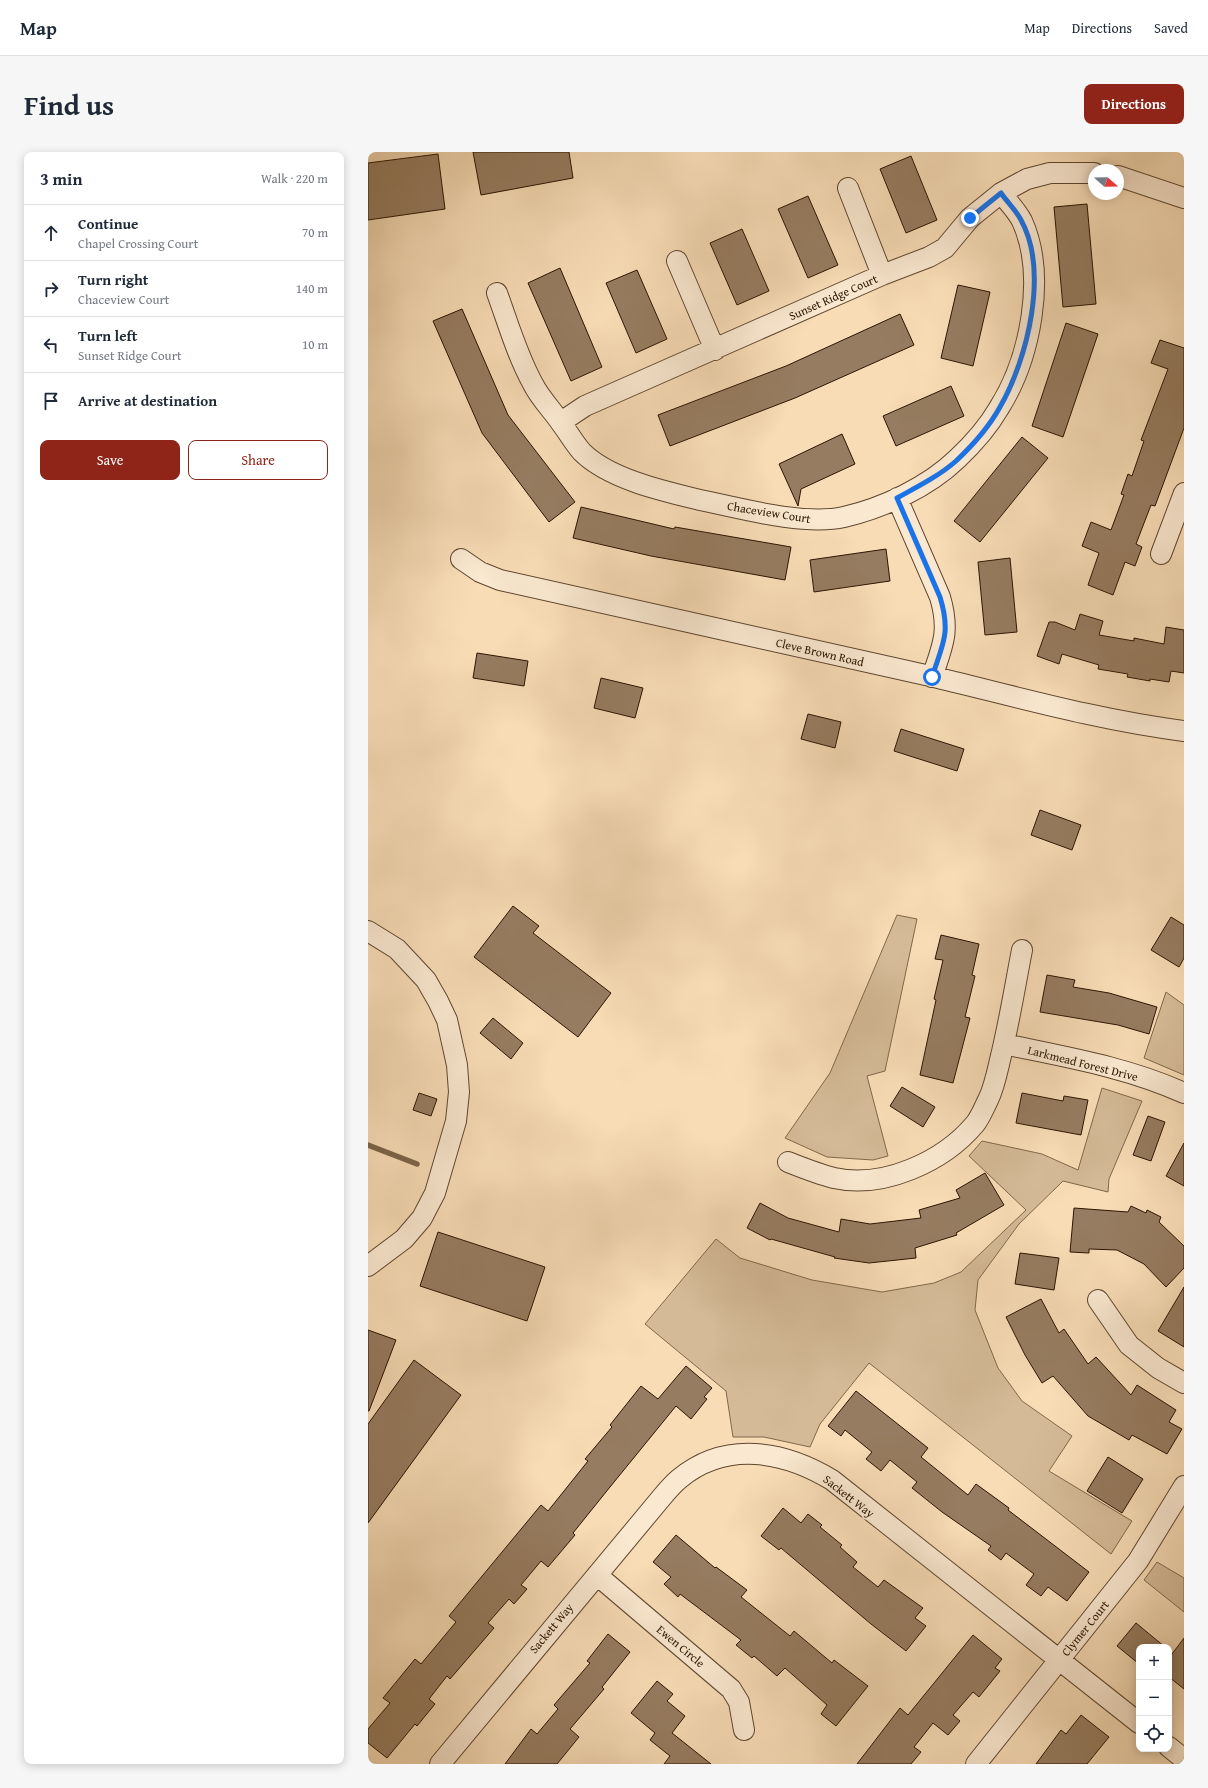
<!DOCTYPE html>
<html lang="en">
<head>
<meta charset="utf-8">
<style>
  :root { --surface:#fff; --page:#f6f6f7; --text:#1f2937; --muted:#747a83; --line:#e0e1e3; --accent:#8f2418 }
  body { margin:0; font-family:"Gentium Book Plus",serif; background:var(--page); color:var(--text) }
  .controls { position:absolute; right:12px; bottom:12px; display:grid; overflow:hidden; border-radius:8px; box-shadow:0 2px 10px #0003 }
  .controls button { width:36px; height:36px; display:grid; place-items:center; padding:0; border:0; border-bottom:1px solid var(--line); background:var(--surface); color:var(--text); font:20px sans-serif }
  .compass { position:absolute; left:720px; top:12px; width:36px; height:36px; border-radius:50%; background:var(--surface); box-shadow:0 2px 10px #0003; rotate:110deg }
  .stop { position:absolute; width:12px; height:12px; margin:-9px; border:3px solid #1a73e8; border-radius:50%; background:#fff }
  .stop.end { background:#1a73e8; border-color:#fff; box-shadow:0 1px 4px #0008 }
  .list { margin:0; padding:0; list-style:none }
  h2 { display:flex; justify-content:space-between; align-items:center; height:52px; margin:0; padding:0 16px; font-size:17px }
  h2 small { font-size:13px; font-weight:400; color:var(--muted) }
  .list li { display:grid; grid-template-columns:26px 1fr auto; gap:12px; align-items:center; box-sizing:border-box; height:56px; padding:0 16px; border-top:1px solid var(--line) }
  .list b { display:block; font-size:15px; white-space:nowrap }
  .list p { margin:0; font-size:13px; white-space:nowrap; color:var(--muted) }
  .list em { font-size:13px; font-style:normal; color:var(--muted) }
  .actions { display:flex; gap:8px; padding:12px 16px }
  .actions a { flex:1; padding:9px 0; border:1px solid var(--accent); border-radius:8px; text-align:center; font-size:14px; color:var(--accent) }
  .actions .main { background:var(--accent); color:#fff }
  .icon { flex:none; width:22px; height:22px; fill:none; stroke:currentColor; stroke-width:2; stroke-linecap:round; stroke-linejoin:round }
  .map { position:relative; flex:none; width:816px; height:1612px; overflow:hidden; border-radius:8px }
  header { display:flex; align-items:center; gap:24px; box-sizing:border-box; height:56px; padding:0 20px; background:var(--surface); border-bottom:1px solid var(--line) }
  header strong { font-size:19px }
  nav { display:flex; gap:22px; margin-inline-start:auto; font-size:14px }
  .intro { display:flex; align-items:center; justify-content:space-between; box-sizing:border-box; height:96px; padding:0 24px }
  h1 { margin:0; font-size:28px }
  .button { padding:10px 18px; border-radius:8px; background:var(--accent); color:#fff; font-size:14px; font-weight:700 }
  main { display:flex; gap:24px; padding:0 24px }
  aside { flex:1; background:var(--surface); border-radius:8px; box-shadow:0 2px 10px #0003 }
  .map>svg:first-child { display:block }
</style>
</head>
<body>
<header>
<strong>Map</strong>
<nav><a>Map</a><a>Directions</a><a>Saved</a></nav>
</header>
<div class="intro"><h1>Find us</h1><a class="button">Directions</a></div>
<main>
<aside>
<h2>3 min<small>Walk · 220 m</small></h2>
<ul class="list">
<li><svg class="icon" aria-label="ahead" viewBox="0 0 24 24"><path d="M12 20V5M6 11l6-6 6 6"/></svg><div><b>Continue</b><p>Chapel Crossing Court</p></div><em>70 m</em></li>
<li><svg class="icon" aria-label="right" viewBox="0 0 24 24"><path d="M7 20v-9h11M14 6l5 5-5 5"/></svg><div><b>Turn right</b><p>Chaceview Court</p></div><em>140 m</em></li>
<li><svg class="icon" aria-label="left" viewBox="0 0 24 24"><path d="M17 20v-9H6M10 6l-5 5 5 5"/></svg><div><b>Turn left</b><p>Sunset Ridge Court</p></div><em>10 m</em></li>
<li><svg class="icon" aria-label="arrive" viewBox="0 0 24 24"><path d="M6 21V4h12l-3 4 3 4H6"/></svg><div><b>Arrive at destination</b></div></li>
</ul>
<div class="actions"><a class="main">Save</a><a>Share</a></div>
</aside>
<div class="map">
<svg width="816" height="1612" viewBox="0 0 816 1612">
  <rect width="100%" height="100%" fill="#f7dcb6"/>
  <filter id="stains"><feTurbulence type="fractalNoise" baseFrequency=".005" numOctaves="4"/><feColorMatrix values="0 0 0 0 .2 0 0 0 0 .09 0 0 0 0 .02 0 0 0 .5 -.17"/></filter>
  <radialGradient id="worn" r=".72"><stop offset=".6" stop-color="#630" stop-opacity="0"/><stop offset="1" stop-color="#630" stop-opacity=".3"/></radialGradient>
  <path fill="#d4ba97" stroke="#80684c" d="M 529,763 L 549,767 L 517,919 L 499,924 L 520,1004 L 505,1008 L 459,1005 L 417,986 L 462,921 Z
    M 798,840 L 816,853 L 816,923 L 776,906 Z
    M 734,936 L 774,949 L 741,1027 L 740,1040 L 695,1029 L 651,1072 L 610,1128 L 607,1158 L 630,1216 L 654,1249 L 704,1284 L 681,1319 L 764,1369 L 743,1402 L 501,1211 L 452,1272 L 442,1295 L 396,1285 L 365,1285 L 358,1239 L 277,1172 L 348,1087 L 372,1106 L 444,1128 L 514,1140 L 566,1131 L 593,1120 L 658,1058 L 601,1004 L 614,989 L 674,1002 L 710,1018 Z
    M 789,1410 L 816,1426 L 816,1460 L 776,1428 Z"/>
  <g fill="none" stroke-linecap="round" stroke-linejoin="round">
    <path stroke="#7c6449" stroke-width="5.5" d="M 0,993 L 49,1012"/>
  </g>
  <path fill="#967c60" stroke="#2c1502" d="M 105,0 L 201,0 L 205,26 L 113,43 Z
    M 70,2 L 77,57 L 0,68 L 0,11 Z
    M 543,4 L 569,68 L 538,81 L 512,17 Z
    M 440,44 L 470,113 L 440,126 L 410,57 Z
    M 719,52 L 728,152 L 695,155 L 686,55 Z
    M 374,77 L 401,139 L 369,153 L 342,91 Z
    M 192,116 L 234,215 L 203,229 L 160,131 Z
    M 269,118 L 299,187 L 268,201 L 238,131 Z
    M 590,133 L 622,140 L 605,214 L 573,206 Z
    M 94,157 L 140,263 L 207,350 L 181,370 L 114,281 L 65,169 Z
    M 532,162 L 546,193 L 427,246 L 302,294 L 290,263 L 418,214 Z
    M 698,171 L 730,182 L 695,285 L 664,274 Z
    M 792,188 L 816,196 L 816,276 L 787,354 L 783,353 L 768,392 L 774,395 L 767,414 L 757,410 L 745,443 L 720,433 L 731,401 L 714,394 L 723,370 L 743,378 L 756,343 L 753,342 L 760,322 L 764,324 L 776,289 L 773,288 L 800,217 L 783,211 Z
    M 583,234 L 596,264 L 528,294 L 515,264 Z
    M 474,282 L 487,312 L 433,337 L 430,354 L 411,312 Z
    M 654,285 L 680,306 L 612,390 L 586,369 Z
    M 213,355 L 306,377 L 307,375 L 423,395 L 417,428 L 283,404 L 205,386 Z
    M 518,397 L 522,429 L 446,440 L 442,408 Z
    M 642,406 L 649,480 L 617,483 L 610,410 Z
    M 712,462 L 735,469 L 731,483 L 766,489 L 766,486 L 796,492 L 798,475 L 816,478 L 816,521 L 803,519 L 801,530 L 782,527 L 782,529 L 759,525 L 760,522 L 730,517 L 731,513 L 694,502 L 691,512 L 669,504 L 681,470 L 687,470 L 707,478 Z
    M 109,501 L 160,509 L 156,534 L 105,526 Z
    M 233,526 L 275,536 L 267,566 L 226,556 Z
    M 440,562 L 473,570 L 467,596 L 433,587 Z
    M 533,577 L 596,597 L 589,619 L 526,599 Z
    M 672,658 L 713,673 L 704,698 L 663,683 Z
    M 145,754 L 171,774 L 165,781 L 243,841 L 210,885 L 106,805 Z
    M 803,765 L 816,773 L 816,806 L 811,815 L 783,798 Z
    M 573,783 L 611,792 L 604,823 L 607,824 L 597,865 L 602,866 L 585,931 L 552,923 L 568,848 L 566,847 L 575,808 L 567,807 Z
    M 679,823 L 707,828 L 705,835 L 741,841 L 789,855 L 781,882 L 750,873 L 672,860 Z
    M 125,866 L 155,891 L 143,907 L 112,881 Z
    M 534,935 L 567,955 L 555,975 L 522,954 Z
    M 51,941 L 69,947 L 63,964 L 45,958 Z
    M 654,941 L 695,949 L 696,944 L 720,948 L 713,983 L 648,971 Z
    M 780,964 L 797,970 L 783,1009 L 765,1003 Z
    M 816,991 L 816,1034 L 798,1024 Z
    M 617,1021 L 636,1053 L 588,1081 L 589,1083 L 547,1096 L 548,1106 L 501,1111 L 466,1106 L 467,1105 L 403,1087 L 402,1088 L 379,1076 L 392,1051 L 420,1066 L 471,1080 L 473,1067 L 502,1072 L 553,1066 L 551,1058 L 592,1046 L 588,1038 Z
    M 763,1054 L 778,1061 L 779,1058 L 793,1065 L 791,1070 L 816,1094 L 816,1116 L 798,1135 L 776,1112 L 749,1098 L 721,1097 L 721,1101 L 702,1100 L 706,1056 L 760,1060 Z
    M 70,1080 L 177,1115 L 159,1169 L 52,1134 Z
    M 652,1101 L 691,1106 L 686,1138 L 647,1132 Z
    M 816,1135 L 816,1195 L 790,1179 Z
    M 673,1147 L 691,1181 L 696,1177 L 720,1212 L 728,1205 L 763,1243 L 769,1233 L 808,1258 L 801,1270 L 814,1277 L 799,1302 L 764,1283 L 761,1288 L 720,1264 L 685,1224 L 674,1231 L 657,1203 L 638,1165 Z
    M 0,1178 L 28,1188 L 1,1259 L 0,1259 Z
    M 46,1208 L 93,1243 L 0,1371 L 0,1272 Z
    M 318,1214 L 344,1236 L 336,1245 L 339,1247 L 323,1267 L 308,1254 L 242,1335 L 205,1381 L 207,1383 L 180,1415 L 173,1409 L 153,1433 L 159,1437 L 146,1452 L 141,1447 L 120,1471 L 126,1476 L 82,1527 L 79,1524 L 61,1547 L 67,1552 L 49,1574 L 47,1572 L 19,1606 L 0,1591 L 0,1577 L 22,1551 L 15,1546 L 47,1507 L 53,1512 L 88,1470 L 81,1464 L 173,1353 L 180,1359 L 220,1309 L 217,1307 L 244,1275 L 242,1273 L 273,1234 L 290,1247 Z
    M 488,1239 L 560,1296 L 553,1305 L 600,1343 L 608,1332 L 641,1356 L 640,1358 L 721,1420 L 699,1449 L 680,1435 L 673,1444 L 658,1433 L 666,1422 L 638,1401 L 633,1408 L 620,1398 L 623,1394 L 574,1360 L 544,1336 L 549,1330 L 522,1308 L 513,1319 L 498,1307 L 504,1300 L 477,1278 L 473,1284 L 460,1274 Z
    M 740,1305 L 775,1327 L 754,1361 L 719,1339 Z
    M 415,1356 L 433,1371 L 440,1362 L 454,1373 L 452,1375 L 474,1393 L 472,1395 L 489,1410 L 485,1415 L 510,1435 L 516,1428 L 555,1456 L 547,1466 L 558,1474 L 538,1499 L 503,1472 L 413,1396 L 411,1398 L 393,1384 Z
    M 308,1383 L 347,1416 L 348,1415 L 379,1438 L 373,1445 L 422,1484 L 426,1479 L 464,1511 L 466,1508 L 500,1534 L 468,1574 L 453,1562 L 459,1553 L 417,1516 L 409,1524 L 386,1504 L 384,1506 L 368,1493 L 373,1488 L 312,1442 L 310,1445 L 296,1432 L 303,1425 L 285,1410 Z
    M 768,1471 L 797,1495 L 771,1495 L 771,1512 L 749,1494 Z
    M 240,1482 L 262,1500 L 234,1535 L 236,1537 L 202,1577 L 211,1585 L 189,1612 L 137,1612 L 163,1577 L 169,1582 L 190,1557 L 186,1553 L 222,1511 L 219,1509 Z
    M 605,1483 L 634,1507 L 627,1516 L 632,1519 L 611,1545 L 605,1540 L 585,1563 L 592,1569 L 580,1583 L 565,1571 L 546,1595 L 553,1600 L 543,1612 L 489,1612 L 532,1556 L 540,1563 Z
    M 816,1486 L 816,1537 L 801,1525 L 801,1506 Z
    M 289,1529 L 305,1542 L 299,1549 L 317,1564 L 304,1581 L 343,1612 L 296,1612 L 302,1604 L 282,1588 L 287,1581 L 263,1561 Z
    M 713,1563 L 741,1585 L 719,1612 L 668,1612 L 693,1578 L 698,1582 Z"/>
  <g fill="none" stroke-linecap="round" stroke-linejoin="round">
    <defs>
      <path id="minor" d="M 750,24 L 816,46
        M 480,36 L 514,123
        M 309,109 L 347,198
        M 129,141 C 140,171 149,203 165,232 C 172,246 184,258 193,271 C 200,280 206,291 214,300 C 241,327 295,339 332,348 C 371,356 436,374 476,365 C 515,356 560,335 589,307 C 605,292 620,275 631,256 C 662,207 679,124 654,69 C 649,59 640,50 633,41
        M 193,270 L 217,254 L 514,123 L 561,105 L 577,96 L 602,66 L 633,41 L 659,27 L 682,21 L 726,21
        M 529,346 L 572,445 C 582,479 575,493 564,525
        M 793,402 L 816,341
        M 93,407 L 112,420 L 132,428 C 275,460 419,492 562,524 C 646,544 729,568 816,579
        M 0,779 L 29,797 L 58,828 L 70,849 L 79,868 L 89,913 L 91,940 L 88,969 L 67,1041 L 54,1066 L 36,1087 L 0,1114
        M 636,892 C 697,905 759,915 816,941
        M 420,1010 C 435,1016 450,1022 466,1026 C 515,1037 575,1010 607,972 C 612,966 616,956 620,948 C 626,936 629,921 632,908 C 641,872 647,834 654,798
        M 730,1148 L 761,1193 L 790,1216 L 816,1231
        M 229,1423 L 363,1537 L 371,1550 L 376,1578
        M 801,1595 L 816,1607
        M 72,1612 L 294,1345 C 299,1339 305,1332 311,1327 C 358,1288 416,1299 464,1328 L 771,1571
        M 608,1612 L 770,1409 L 816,1334"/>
    </defs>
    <use href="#minor" stroke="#5f472f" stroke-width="22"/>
    <use href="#minor" stroke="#fae8d0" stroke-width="20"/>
  </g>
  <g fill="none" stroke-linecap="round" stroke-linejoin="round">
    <path stroke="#1a73e8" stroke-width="5" d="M 564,525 C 575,491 583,481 572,445 L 529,346 C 549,335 571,324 588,309 C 605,293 621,275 632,255 C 660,206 681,119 653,68 C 648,58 639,50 633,41 L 602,66"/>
  </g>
  <g text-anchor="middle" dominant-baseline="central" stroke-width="3.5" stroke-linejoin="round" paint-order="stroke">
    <g font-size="12" fill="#2c1502" stroke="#fae8d0">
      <text transform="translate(465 145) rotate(-24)">Sunset Ridge Court</text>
      <text transform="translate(401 360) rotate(9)">Chaceview Court</text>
      <text transform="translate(452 500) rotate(13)">Cleve Brown Road</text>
      <text transform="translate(715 911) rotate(14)">Larkmead Forest Drive</text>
      <text transform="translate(481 1344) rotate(38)">Sackett Way</text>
      <text transform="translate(183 1476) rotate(-50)">Sackett Way</text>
      <text transform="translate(717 1476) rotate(-51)">Clymer Court</text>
      <text transform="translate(313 1494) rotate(40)">Ewen Circle</text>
    </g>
  </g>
  <rect width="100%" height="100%" filter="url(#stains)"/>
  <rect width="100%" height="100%" fill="url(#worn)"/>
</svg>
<div class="controls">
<button>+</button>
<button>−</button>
<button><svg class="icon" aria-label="locate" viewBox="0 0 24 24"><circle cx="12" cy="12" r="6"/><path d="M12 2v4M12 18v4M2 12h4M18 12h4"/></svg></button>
</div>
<svg class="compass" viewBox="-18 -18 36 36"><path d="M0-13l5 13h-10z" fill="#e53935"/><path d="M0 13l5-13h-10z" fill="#747a83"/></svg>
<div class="stop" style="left:564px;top:525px"></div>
<div class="stop end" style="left:602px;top:66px"></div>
</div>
</main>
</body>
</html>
